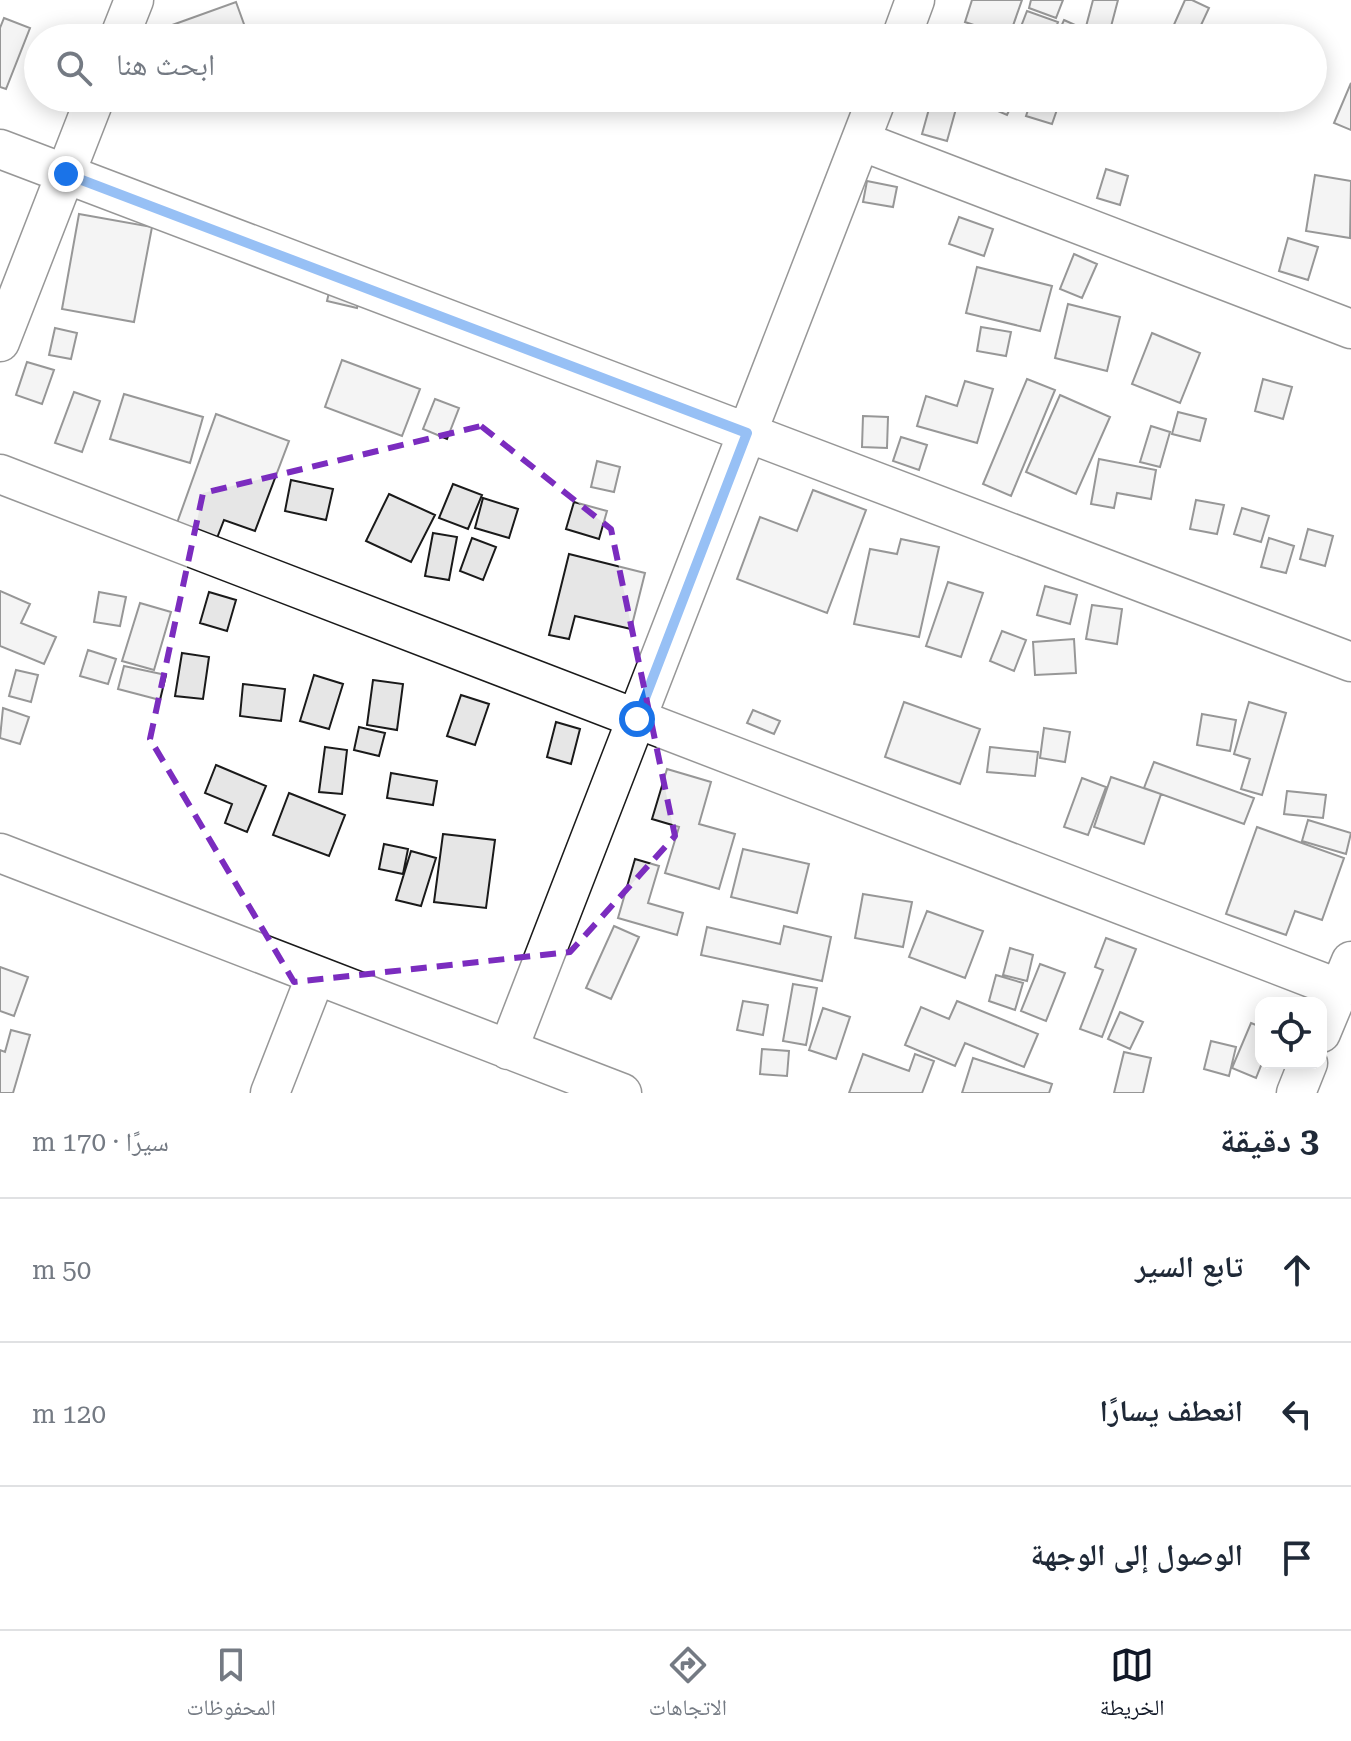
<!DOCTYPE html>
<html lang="ar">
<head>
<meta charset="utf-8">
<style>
  :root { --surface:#fff; --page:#f2f2f3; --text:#1f2937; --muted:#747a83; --line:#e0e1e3; --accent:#111827 }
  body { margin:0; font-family:"Roboto Serif","Noto Naskh Arabic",serif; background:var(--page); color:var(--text); direction:rtl }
  .controls { position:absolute; right:24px; bottom:24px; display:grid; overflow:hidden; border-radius:16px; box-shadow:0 4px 20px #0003 }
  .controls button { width:72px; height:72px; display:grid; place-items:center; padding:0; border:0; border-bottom:2px solid var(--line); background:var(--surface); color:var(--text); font:40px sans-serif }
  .stop { position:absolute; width:24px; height:24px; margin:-18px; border:6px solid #1a73e8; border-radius:50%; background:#fff }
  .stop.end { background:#1a73e8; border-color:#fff; box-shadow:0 2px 8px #0008 }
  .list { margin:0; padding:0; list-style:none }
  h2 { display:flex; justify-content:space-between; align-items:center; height:104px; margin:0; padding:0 32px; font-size:34px }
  h2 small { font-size:26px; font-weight:400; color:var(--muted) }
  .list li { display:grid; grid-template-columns:52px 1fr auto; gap:24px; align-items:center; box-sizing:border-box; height:144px; padding:0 32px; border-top:2px solid var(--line) }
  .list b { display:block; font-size:30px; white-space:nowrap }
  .list em { font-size:26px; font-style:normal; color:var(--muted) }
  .icon { flex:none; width:44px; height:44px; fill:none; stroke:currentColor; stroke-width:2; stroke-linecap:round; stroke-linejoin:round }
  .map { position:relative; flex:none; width:1351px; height:1093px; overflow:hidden; direction:ltr }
  .search { position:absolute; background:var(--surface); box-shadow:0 4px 20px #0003; left:24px; right:24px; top:24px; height:88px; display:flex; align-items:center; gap:20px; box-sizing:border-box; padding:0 28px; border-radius:44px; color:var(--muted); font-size:30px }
  .sheet { height:536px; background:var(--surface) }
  nav { display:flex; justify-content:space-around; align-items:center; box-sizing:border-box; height:112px; border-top:2px solid var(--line); background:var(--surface); font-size:22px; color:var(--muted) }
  nav a { display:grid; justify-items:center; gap:4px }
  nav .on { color:var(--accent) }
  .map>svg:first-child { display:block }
</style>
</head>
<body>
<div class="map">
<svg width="1351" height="1093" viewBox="0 0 1351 1093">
  <rect width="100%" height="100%" fill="#fff"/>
  <path fill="#e6e6e6" stroke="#1a1a1a" stroke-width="2" d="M 972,0 L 1022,0 L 1009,37 L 965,22 Z
    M 1031,0 L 1063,0 L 1056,18 L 1029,8 Z
    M 1093,0 L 1118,0 L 1108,38 L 1083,38 Z
    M 1185,0 L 1192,0 L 1209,8 L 1195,38 L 1168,38 Z
    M 236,2 L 249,38 L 151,38 L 150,33 Z
    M 1027,11 L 1058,22 L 1052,38 L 1017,37 Z
    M 4,18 L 30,28 L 6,89 L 0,87 L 0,28 Z
    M 1064,20 L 1084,29 L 1080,38 L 1056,38 Z
    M 1229,30 L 1251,35 L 1250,38 L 1227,38 Z
    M 1351,83 L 1351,130 L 1334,123 Z
    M 932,98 L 959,98 L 947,141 L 922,134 Z
    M 968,98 L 1015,98 L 1007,115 Z
    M 1032,98 L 1061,98 L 1052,124 L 1026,116 Z
    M 1106,169 L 1128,176 L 1120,205 L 1097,198 Z
    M 1315,175 L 1351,181 L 1350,238 L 1306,231 Z
    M 867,181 L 897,187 L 893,207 L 863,202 Z
    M 79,214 L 152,227 L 134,322 L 62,309 Z
    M 959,217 L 993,229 L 984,256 L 949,244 Z
    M 1288,238 L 1318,247 L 1308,280 L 1279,271 Z
    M 1074,254 L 1097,264 L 1082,298 L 1060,289 Z
    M 977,267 L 1052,286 L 1040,331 L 966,313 Z
    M 333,275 L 363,282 L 357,308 L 327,301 Z
    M 1068,304 L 1120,317 L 1107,371 L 1055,358 Z
    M 981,327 L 1011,332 L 1006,356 L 977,351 Z
    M 55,328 L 77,333 L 71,359 L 49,355 Z
    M 1152,333 L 1200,353 L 1180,403 L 1132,384 Z
    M 342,360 L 420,389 L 402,436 L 325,407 Z
    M 27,362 L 54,370 L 42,404 L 16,395 Z
    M 1027,379 L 1055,390 L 1011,496 L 983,484 Z
    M 1263,379 L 1292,387 L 1283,419 L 1255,411 Z
    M 965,381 L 993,389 L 977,443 L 917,426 L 926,396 L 957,406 Z
    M 74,392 L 100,401 L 82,452 L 55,443 Z
    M 124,394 L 203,417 L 190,463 L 110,439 Z
    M 1060,395 L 1110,417 L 1076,494 L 1026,472 Z
    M 435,399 L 459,408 L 447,439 L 423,429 Z
    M 1178,412 L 1206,419 L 1200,441 L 1172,434 Z
    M 216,414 L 289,441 L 255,531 L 224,520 L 217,538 L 177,523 Z
    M 863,416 L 888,417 L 887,448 L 862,447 Z
    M 1151,426 L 1170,432 L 1160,467 L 1140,462 Z
    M 901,437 L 927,445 L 919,470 L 893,461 Z
    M 1099,459 L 1156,470 L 1151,499 L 1117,493 L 1114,508 L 1091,504 Z
    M 597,461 L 620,467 L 614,492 L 591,487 Z
    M 291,480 L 333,489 L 326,520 L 285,511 Z
    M 453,484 L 482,495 L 468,529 L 439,518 Z
    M 813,490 L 866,510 L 827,613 L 737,579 L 760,517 L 797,531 Z
    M 389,494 L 435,515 L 411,562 L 366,541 Z
    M 483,498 L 518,509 L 509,538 L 475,528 Z
    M 1196,500 L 1224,505 L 1217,534 L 1190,529 Z
    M 574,502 L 607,511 L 599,539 L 566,529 Z
    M 1242,508 L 1269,516 L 1261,542 L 1234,534 Z
    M 1308,529 L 1333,536 L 1325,566 L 1300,559 Z
    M 433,533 L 457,537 L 449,580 L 425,576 Z
    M 472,538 L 496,547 L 483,580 L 460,571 Z
    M 1269,538 L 1294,546 L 1286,573 L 1261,567 Z
    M 901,539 L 939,547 L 919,637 L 854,624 L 870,549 L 897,554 Z
    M 569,554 L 645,573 L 631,629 L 575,616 L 569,639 L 549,635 Z
    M 948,582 L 983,593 L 961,657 L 926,646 Z
    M 1045,586 L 1077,595 L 1070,624 L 1037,615 Z
    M 0,591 L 30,604 L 21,623 L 56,637 L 44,664 L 0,646 Z
    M 99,592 L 126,597 L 120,626 L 94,622 Z
    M 209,592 L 236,600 L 227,631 L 200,623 Z
    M 140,603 L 171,612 L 154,670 L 122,661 Z
    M 1092,605 L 1122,609 L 1117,644 L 1086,639 Z
    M 1002,631 L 1026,640 L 1014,671 L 990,661 Z
    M 1074,639 L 1076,673 L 1035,675 L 1033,642 Z
    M 88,650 L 116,659 L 108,684 L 80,676 Z
    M 182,653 L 209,657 L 203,699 L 175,696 Z
    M 124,666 L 166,675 L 160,700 L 118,689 Z
    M 16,670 L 38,675 L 31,702 L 9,696 Z
    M 314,675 L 343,684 L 329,729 L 300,721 Z
    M 373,680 L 403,684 L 397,730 L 367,725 Z
    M 243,684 L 285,689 L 281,721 L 240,716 Z
    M 461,695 L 489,704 L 475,745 L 447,736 Z
    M 904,702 L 980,729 L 960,784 L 885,757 Z
    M 1249,702 L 1286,713 L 1262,795 L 1241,789 L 1250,759 L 1234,754 Z
    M 3,708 L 29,717 L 20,744 L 0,738 Z
    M 753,710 L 780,721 L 774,734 L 747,723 Z
    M 1202,714 L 1236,720 L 1230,751 L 1197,745 Z
    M 556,722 L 580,729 L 571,764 L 547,757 Z
    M 359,727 L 385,733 L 379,756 L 354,750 Z
    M 1044,728 L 1070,732 L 1065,762 L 1040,758 Z
    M 325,747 L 347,750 L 342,794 L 319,792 Z
    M 990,747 L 1038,752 L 1035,776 L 987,772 Z
    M 1154,762 L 1254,798 L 1244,824 L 1144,788 Z
    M 216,765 L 266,786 L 247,832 L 225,823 L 232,804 L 205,793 Z
    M 667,769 L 711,782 L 699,824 L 735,834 L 719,889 L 665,873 L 679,827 L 652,819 Z
    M 391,773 L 437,781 L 433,805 L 387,798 Z
    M 1111,777 L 1161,794 L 1144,844 L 1094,827 Z
    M 1082,778 L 1106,787 L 1088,835 L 1064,827 Z
    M 1287,791 L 1326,795 L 1323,818 L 1284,814 Z
    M 289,793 L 345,815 L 329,856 L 273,835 Z
    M 1308,820 L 1351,833 L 1346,854 L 1302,841 Z
    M 1257,827 L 1344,858 L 1322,920 L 1295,911 L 1286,935 L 1226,914 Z
    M 443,834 L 495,840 L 486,908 L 434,902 Z
    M 384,844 L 408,849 L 403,874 L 379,869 Z
    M 743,849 L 809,864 L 797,913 L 731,897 Z
    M 411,851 L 436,858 L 421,906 L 396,900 Z
    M 635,859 L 659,866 L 648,903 L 683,913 L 677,935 L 618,918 Z
    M 863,894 L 912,902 L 903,947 L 855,938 Z
    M 927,911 L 983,931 L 965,978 L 909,957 Z
    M 614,926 L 639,937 L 611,999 L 586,988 Z
    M 784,926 L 831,937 L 822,981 L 701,955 L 707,927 L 780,944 Z
    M 1106,938 L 1136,949 L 1102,1037 L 1080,1029 L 1103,970 L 1095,967 Z
    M 1010,948 L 1033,955 L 1027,981 L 1003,975 Z
    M 1040,964 L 1065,973 L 1046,1021 L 1021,1011 Z
    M 0,967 L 28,977 L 14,1016 L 0,1011 Z
    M 996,975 L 1023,983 L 1015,1010 L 989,1001 Z
    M 793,984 L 817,988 L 806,1045 L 783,1041 Z
    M 743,1001 L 768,1005 L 763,1035 L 737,1030 Z
    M 957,1001 L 1038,1034 L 1024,1067 L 965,1043 L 955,1066 L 905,1045 L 921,1007 L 949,1019 Z
    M 823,1008 L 850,1017 L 836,1059 L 809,1050 Z
    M 1120,1012 L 1143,1022 L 1130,1049 L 1108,1039 Z
    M 1251,1023 L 1261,1027 L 1262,1063 L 1256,1078 L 1232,1068 Z
    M 11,1030 L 30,1035 L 13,1093 L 0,1093 L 0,1050 L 5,1052 Z
    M 1211,1041 L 1236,1047 L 1229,1076 L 1204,1069 Z
    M 762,1049 L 789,1051 L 787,1076 L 760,1074 Z
    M 1124,1052 L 1151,1058 L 1143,1093 L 1114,1093 Z
    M 863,1054 L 909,1071 L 915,1054 L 934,1061 L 922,1093 L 849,1093 Z
    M 973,1058 L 1052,1084 L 1049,1093 L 962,1093 Z"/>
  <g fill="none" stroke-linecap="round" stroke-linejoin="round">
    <defs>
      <path id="street" d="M 119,38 L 134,0
        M 901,38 L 915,0
        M 861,141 L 1351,329
        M 0,149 L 1351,662
        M 0,342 L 95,98
        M 0,474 L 1340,989
        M 0,853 L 622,1093
        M 1321,1033 L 1351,961
        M 508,1050 L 877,98
        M 270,1093 L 316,975
        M 1296,1093 L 1308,1063"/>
    </defs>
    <use href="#street" stroke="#1a1a1a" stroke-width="41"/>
    <use href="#street" stroke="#fff" stroke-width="38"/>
  </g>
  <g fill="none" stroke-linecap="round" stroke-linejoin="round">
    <path stroke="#1a73e8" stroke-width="10" d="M 66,174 L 747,433 L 637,719"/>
  </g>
  <path d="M0 0H1351V1093H0ZM 481,426 L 611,529 L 675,836 L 570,952 L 294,982 L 150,739 L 203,493 Z" fill="#fff" fill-opacity=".55" fill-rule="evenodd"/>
  <path fill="none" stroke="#7b2cbf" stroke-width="6" stroke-dasharray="16 10" stroke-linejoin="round" d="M 481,426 L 611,529 L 675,836 L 570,952 L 294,982 L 150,739 L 203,493 Z"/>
</svg>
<div class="controls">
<button><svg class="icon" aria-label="locate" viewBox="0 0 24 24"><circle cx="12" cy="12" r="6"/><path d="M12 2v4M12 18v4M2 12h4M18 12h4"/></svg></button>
</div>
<div class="stop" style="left:637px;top:719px"></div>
<div class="stop end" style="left:66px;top:174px"></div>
<div class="search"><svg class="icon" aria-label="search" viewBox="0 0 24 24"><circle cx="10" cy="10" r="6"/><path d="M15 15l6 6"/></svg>ابحث هنا</div>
</div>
<section class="sheet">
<h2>3 دقيقة<small>سيرًا · 170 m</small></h2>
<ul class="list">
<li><svg class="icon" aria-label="ahead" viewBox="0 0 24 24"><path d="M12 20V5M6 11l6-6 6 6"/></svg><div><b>تابع السير</b></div><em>50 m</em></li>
<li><svg class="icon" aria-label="left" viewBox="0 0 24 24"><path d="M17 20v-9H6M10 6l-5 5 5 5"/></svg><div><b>انعطف يسارًا</b></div><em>120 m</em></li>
<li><svg class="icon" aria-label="arrive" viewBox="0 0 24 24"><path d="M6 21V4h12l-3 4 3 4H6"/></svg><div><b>الوصول إلى الوجهة</b></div></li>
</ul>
</section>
<nav>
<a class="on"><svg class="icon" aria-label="map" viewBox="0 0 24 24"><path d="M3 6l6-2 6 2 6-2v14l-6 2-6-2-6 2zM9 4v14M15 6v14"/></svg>الخريطة</a>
<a><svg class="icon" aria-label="directions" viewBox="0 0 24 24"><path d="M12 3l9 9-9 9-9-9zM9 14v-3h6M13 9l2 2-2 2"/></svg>الاتجاهات</a>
<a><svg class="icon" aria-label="saved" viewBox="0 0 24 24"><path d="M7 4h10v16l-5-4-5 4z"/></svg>المحفوظات</a>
</nav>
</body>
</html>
